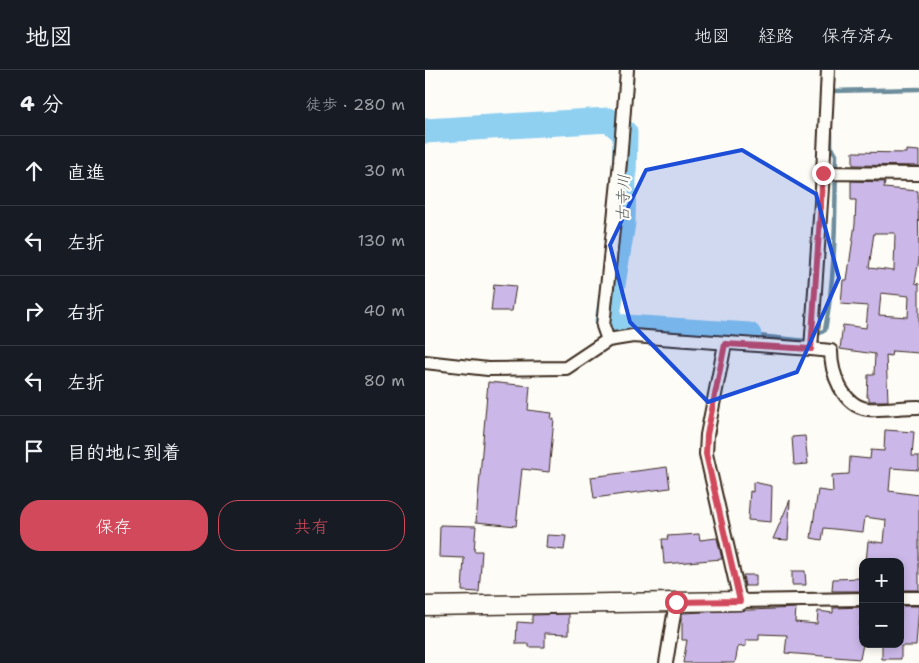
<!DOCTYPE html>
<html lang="ja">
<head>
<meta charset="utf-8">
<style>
  :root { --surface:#171b24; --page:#242831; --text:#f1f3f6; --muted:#9ea1a6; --line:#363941; --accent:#d1495b }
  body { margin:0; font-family:"Shantell Sans","Klee One",sans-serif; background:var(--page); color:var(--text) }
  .controls { position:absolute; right:15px; bottom:15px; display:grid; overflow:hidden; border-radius:10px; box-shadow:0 2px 8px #0003 }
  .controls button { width:45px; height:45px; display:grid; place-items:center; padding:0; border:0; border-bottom:1px solid var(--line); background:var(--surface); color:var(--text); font:25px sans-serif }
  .stop { position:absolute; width:15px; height:15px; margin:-11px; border:4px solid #d1495b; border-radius:50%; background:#fff }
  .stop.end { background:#d1495b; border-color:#fff; box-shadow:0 1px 5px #0008 }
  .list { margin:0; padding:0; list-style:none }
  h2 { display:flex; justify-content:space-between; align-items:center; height:65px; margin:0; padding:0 20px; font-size:21px }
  h2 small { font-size:16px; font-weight:400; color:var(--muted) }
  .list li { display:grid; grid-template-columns:32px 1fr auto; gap:15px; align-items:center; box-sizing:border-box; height:70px; padding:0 20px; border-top:1px solid var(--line) }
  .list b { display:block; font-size:19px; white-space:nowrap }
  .list em { font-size:16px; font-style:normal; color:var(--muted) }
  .actions { display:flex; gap:10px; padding:15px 20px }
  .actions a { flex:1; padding:11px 0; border:1px solid var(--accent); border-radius:20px; text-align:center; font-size:18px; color:var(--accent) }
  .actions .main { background:var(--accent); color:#fff }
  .icon { flex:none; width:28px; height:28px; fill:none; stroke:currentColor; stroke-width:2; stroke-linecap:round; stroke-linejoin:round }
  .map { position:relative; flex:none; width:494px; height:593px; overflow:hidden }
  header { display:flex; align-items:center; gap:30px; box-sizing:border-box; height:70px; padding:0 25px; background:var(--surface); border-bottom:1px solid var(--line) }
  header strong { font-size:24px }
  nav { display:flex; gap:28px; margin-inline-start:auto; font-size:18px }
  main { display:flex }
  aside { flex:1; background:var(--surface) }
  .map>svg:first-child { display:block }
</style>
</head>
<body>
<header>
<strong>地図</strong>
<nav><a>地図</a><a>経路</a><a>保存済み</a></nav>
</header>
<main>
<aside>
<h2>4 分<small>徒歩 · 280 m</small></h2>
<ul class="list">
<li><svg class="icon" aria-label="ahead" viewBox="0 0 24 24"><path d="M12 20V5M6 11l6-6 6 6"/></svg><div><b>直進</b></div><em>30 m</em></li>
<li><svg class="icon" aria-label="left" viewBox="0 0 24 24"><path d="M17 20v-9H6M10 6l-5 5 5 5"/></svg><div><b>左折</b></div><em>130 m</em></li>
<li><svg class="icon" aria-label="right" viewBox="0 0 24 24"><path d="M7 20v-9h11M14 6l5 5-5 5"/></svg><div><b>右折</b></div><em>40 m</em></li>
<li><svg class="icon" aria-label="left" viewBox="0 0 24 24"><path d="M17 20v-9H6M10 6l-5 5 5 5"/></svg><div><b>左折</b></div><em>80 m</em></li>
<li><svg class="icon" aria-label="arrive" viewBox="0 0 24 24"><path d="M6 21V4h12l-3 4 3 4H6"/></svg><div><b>目的地に到着</b></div></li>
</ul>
<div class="actions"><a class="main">保存</a><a>共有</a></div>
</aside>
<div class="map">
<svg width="494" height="593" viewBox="0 0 494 593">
  <rect width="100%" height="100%" fill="#fdfcf7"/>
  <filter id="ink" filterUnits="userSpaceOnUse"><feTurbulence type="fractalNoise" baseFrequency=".02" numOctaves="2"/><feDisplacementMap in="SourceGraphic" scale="10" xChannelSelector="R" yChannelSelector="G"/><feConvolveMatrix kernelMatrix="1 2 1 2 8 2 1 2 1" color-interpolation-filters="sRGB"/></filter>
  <g filter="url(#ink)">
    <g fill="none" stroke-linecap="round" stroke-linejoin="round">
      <path stroke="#6d8d9c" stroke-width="4.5" d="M 406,24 L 406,21 L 494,19
        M 324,265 L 381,271 L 400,260 C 411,203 410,144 411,85 L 406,76 L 406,62"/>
      <path stroke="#8fcff0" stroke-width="25" d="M 0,61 L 184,50 L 200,63 L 198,153 L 182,251 L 186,256 L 324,265"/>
    </g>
    <path fill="#cbb8e9" stroke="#3b2a1e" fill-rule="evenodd" d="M 481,80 L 494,81 L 494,96 L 428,95 L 428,82 L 481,83 Z
      M 426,111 L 460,112 L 459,118 L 493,121 L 494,189 L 490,213 L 494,214 L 494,283 L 467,281 L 466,286 L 461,285 L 463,331 L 444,331 L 444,327 L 442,327 L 443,305 L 449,305 L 450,284 L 415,279 L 418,255 L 441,258 L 443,236 L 416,234 L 418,210 L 422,210 L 430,154 L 431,130 L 426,130 ZM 449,163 L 470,163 L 469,201 L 444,198 ZM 456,223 L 484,226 L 483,247 L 454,245 Z
      M 69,214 L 91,216 L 87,241 L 66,241 Z
      M 63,312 L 105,316 L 103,340 L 127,343 L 126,349 L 129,349 L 124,402 L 97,399 L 91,456 L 51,452 Z
      M 460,360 L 489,362 L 487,386 L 494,386 L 494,400 L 466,398 L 464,421 L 494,425 L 494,520 L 475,520 L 475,492 L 441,492 L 443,471 L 459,473 L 461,450 L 440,447 L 438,462 L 399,458 L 397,470 L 386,468 L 393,420 L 408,422 L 407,405 L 424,404 L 425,387 L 445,389 L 446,380 L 459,381 Z
      M 380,366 L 383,394 L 369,395 L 367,367 Z
      M 242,397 L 245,418 L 169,428 L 166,407 Z
      M 328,412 L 347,416 L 346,452 L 323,450 L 325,421 L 328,422 Z
      M 365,430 L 363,470 L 348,469 Z
      M 15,455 L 51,456 L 49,481 L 57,481 L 54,522 L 37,521 L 39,488 L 14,487 Z
      M 274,464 L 275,470 L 292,468 L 297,489 L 239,494 L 237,469 L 243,469 L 242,466 Z
      M 122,465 L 141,466 L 139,480 L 121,478 Z
      M 367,501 L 380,501 L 381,515 L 367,515 Z
      M 318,505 L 331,505 L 331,516 L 320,516 Z
      M 438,508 L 438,521 L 407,521 L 408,509 Z
      M 476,536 L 494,536 L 491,576 L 476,576 L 476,589 L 457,589 L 457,574 L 475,574 Z
      M 438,537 L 438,551 L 435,551 L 435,574 L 438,574 L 435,589 L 360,583 L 362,565 L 334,564 L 334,570 L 321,570 L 321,576 L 313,577 L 310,593 L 258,593 L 262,570 L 257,570 L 257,543 L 371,538 L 370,552 L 392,554 L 393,541 L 408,543 L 408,538 Z
      M 144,544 L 144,564 L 120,563 L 120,577 L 104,577 L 104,574 L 91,574 L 92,552 L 107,553 L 107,545 Z"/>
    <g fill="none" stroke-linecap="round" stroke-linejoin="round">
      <defs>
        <path id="street" d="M 398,103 L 403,0
          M 183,270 L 178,256 L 195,92 L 202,0
          M 300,274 L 282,365 L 281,384 L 315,531 L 438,529
          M 386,279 L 398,103 L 494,104
          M 0,292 L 63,299 L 141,298 L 183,270 L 208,266 L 386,279 L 406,281 C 406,302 417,336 443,339 C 459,340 477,337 494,337
          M 475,528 L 494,528
          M 241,593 L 251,532"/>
        <path id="secondary" d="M 0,536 L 315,531"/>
      </defs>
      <use href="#street" stroke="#3b2a1e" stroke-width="16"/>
      <use href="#secondary" stroke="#3b2a1e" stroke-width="21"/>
      <use href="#street" stroke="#fdfcf7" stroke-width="12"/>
      <use href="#secondary" stroke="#fdfcf7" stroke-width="18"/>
    </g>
  </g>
  <g fill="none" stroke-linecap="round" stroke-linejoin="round" filter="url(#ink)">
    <path stroke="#d1495b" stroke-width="6" d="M 251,532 L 315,531 L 281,384 L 282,365 L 300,274 L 386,279 L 398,103"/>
  </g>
  <path fill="#1d4ed8" fill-opacity="0.2" stroke="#1d4ed8" stroke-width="4" stroke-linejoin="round" d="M 317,80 L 391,124 L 414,208 L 372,302 L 283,332 L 205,252 L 185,175 L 221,100 Z"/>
  <g text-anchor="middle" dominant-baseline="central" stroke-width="4.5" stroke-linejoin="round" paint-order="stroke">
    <g font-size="16" font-style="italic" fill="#545c5d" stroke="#fdfcf7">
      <text transform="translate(198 128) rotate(-88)">古寺川</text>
    </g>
  </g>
</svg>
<div class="controls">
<button>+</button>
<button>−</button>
</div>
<div class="stop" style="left:251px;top:532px"></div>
<div class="stop end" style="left:398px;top:103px"></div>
</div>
</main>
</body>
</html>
